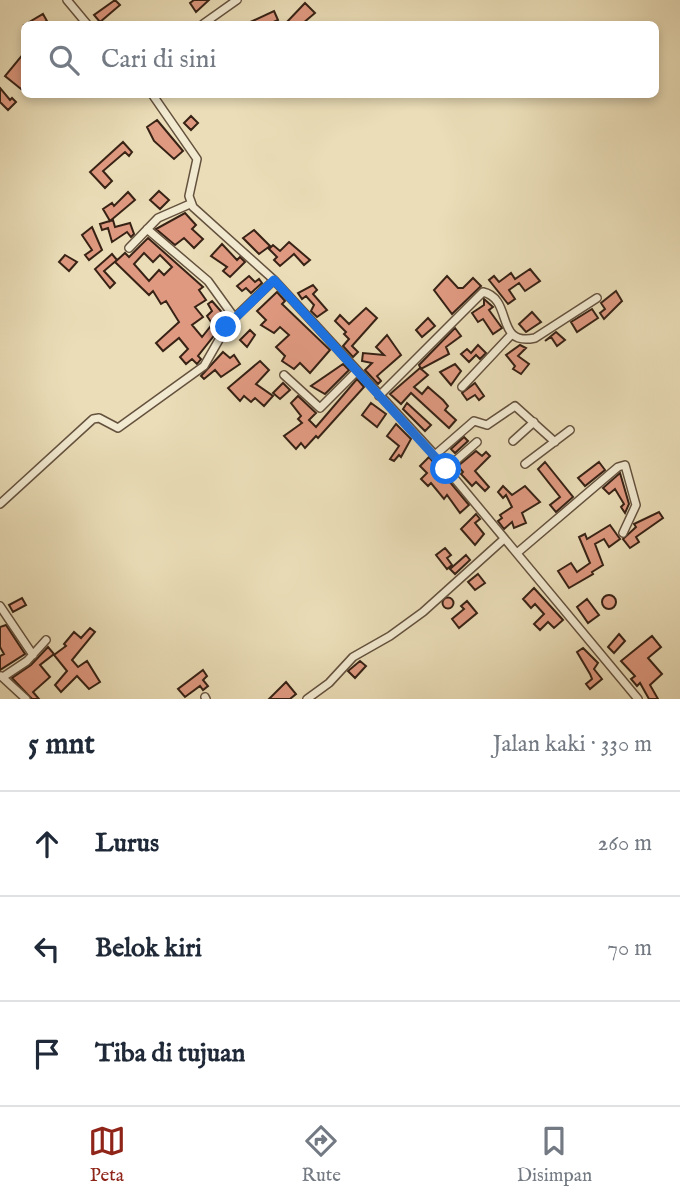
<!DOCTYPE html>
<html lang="id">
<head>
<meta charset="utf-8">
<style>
  :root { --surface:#fff; --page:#f2f2f3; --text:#1f2937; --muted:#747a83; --line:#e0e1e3; --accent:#8f2418 }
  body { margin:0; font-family:"IM FELL English",serif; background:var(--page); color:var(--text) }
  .stop { position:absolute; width:21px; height:21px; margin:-16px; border:5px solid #1a73e8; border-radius:50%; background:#fff }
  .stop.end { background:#1a73e8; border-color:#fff; box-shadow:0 2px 7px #0008 }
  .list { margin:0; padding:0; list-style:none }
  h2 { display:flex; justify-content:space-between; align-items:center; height:91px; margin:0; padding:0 28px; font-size:30px }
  h2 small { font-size:23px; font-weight:400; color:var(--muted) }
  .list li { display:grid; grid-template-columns:46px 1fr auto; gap:21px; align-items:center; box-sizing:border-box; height:105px; padding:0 28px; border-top:2px solid var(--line) }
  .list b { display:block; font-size:26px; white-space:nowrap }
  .list em { font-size:23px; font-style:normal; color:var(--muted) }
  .icon { flex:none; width:38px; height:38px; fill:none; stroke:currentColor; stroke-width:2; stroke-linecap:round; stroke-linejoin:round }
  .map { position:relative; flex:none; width:680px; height:699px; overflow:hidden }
  .search { position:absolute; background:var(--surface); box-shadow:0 4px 10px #0003; left:21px; right:21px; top:21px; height:77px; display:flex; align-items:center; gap:18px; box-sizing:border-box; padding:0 24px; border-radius:10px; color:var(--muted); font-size:26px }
  .sheet { height:406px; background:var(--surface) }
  nav { display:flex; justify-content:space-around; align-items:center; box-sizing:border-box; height:98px; border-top:2px solid var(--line); background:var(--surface); font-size:19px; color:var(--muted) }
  nav a { display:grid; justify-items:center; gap:4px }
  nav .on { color:var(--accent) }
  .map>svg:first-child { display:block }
</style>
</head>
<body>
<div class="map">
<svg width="680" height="699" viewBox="0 0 680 699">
  <rect width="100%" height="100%" fill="#eaddb7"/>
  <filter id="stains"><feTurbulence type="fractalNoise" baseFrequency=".00286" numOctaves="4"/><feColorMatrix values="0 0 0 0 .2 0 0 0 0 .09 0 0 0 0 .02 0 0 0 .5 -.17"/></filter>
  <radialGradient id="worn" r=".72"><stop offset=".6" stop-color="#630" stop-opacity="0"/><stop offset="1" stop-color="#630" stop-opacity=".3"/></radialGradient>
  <path fill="#df9980" stroke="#372215" stroke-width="2" fill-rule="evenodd" d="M 115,0 L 120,5 L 100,22 L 94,15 Z
    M 194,0 L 209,0 L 196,12 L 190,3 Z
    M 305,3 L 315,13 L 302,24 L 285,24 Z
    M 274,11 L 278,20 L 269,24 L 246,24 Z
    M 43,14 L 47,21 L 41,24 L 26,24 Z
    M 24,53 L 24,86 L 21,89 L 5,76 Z
    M 0,88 L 10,100 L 12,98 L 16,102 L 8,110 L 0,102 Z
    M 191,116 L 198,123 L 191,130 L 184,123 Z
    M 157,120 L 183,151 L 174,159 L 154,141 L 147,127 Z
    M 123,142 L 132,152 L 129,156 L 125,152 L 103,171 L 112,181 L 105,188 L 90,172 Z
    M 159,191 L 169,200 L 160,209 L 150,200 Z
    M 128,192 L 135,200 L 110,221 L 103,209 L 112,203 L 114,206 Z
    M 185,213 L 196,225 L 192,229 L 203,239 L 194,248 L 184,238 L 175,245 L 156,229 Z
    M 113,220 L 115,227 L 130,223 L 134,234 L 131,237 L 127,232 L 112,242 L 108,228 L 102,230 L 100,224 Z
    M 92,227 L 102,250 L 89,260 L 85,255 L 92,250 L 82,235 Z
    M 254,230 L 270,246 L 259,254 L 243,238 Z
    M 148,238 L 203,287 L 199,290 L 206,300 L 195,307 L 203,317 L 192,325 L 202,337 L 210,327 L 216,333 L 198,356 L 201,359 L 197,364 L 192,359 L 186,364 L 180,357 L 188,349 L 179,338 L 163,351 L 156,343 L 179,322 L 166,301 L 161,304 L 153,291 L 149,295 L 115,262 L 125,253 L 129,257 ZM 144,253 L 153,262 L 160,255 L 172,267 L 164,275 L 159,270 L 149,281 L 134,264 Z
    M 289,242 L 310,260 L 304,265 L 294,254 L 280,266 L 274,260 L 277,257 L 269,249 L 273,245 L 280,251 Z
    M 222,244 L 237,260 L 240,257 L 245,262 L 230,277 L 223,271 L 227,267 L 211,256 Z
    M 112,254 L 117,260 L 104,271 L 115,283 L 110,288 L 95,269 Z
    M 65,255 L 77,262 L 69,271 L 59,262 Z
    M 530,269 L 540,281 L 525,291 L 519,283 L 509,290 L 515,299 L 508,304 L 489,280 L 494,276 L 499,282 L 511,273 L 515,279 Z
    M 249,276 L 255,282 L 259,279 L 262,283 L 251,293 L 246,288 L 242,291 L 237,286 Z
    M 447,276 L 458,288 L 463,288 L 473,278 L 481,286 L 452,314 L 434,290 Z
    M 313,285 L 317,290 L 313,294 L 327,310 L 317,317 L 311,311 L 314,305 L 306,296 L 302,299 L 298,293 Z
    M 616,291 L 622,301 L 604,319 L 600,313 L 605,309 L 601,303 Z
    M 277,292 L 285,301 L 282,304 L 330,350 L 310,373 L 300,363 L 294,369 L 282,361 L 285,356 L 276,347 L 289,335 L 280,327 L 274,333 L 261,325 L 266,320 L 257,311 Z
    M 484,299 L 493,307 L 489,310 L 502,328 L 493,334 L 483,319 L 478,322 L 472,313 L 484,305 Z
    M 212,301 L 226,317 L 215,328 L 207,316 L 212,311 L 208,304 Z
    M 366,308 L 377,318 L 352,346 L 358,352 L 353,357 L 343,346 L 349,339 L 344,334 L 346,332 L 335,321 L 340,315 L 349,324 Z
    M 592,309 L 598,318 L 577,332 L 571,322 Z
    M 532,312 L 541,322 L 526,332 L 519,324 Z
    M 428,318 L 435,326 L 422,337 L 416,330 Z
    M 455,328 L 461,336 L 446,347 L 449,354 L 421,369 L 419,365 Z
    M 250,330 L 255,335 L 247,347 L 240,340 Z
    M 556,332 L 565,340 L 557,346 L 551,337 L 545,341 Z
    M 387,335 L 401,355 L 377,376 L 381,381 L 378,384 L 365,370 L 372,363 L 362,361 L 363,353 L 384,355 L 376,347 Z
    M 478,345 L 486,353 L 480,359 L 476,355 L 469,362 L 461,354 L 467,349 L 471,353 Z
    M 520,345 L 526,348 L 518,356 L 529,364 L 521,374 L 513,369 L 515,366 L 506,355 Z
    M 223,352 L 230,358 L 234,355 L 240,364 L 221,377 L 215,370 L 204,379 L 201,376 Z
    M 260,361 L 269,370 L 256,384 L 273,396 L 264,406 L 255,398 L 251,402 L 244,396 L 240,401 L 228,388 Z
    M 343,364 L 349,370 L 325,394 L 311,386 Z
    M 455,364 L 461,371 L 451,385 L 440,372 Z
    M 420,368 L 428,375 L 414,387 L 422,394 L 428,387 L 443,400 L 448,406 L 445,410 L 456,420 L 449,428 L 411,393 L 401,404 L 390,394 Z
    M 357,379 L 364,387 L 318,438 L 316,436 L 305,448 L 301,443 L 296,449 L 284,436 L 302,423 L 298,419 L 301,416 L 291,403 L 298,396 L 316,413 L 309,420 L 316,427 Z
    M 283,383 L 290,390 L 280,399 L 273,393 Z
    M 475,383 L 484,396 L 479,400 L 475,395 L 467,400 L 462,393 Z
    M 371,403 L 386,414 L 377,427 L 362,415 Z
    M 407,403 L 431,425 L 425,431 L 403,409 Z
    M 396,424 L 411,439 L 401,457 L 399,455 L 394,461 L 390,459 L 399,446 L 387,436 Z
    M 464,437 L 468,441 L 455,453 L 451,449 Z
    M 476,451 L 482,456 L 486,452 L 490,456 L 475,471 L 489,487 L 485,491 L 476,482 L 472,486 L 461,474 L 463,472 L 458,466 Z
    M 429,457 L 469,505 L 460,513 L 447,495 L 444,499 L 431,483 L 428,486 L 421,479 L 427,473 L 420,466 Z
    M 545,462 L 573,497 L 556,512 L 550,505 L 560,497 L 538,469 Z
    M 599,462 L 605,470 L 585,486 L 578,478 Z
    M 620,473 L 629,504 L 625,513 L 621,507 L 624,504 L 615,489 L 609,494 L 603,488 Z
    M 503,486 L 512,495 L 525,486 L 540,502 L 522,513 L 526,523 L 514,528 L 512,522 L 504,529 L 498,521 L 502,518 L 500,515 L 512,507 L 506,495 L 503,498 L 498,492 Z
    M 659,512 L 663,518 L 636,537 L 639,542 L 630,548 L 623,539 L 636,527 L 634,524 Z
    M 476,514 L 480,519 L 475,523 L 484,534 L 475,545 L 461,529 Z
    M 610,525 L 620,539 L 609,547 L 604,539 L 595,544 L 603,565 L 592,572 L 593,574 L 569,588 L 558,571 L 571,563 L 577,572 L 590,563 L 579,537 L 585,534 L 587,539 Z
    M 445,548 L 451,555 L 447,558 L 452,565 L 447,569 L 436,555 Z
    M 466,555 L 470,560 L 455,574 L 450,569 Z
    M 478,574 L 485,583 L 475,590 L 468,582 Z
    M 534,588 L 563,620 L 554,628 L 548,622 L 540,630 L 534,624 L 544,614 L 535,604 L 531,608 L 523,599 Z
    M602 602a7 7 0 1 1 14 0a7 7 0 1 1-14 0Z
    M442.5 603a5.5 5.5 0 1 1 11 0a5.5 5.5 0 1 1-11 0Z
    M 22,598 L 26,605 L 13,612 L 9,605 Z
    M 587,599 L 599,615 L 588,623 L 577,607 Z
    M 467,601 L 477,613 L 459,628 L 452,619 L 464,609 L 461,606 Z
    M 6,625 L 25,654 L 0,670 L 0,656 L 4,654 L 0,647 L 0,627 Z
    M 90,628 L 95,632 L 72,660 L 78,667 L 87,661 L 100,682 L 89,689 L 77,676 L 61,692 L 55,685 L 67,671 L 54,655 L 66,646 L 64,644 L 74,632 L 81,638 Z
    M 619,634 L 625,641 L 614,653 L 608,647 Z
    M 652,636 L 661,647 L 648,658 L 662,674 L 650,685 L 658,699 L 649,699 L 640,683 L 637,686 L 631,679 L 635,676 L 621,661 Z
    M 48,647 L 54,654 L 40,665 L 50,677 L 33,692 L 39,699 L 32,699 L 12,678 L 31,665 Z
    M 583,648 L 598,663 L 594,669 L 602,679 L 590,689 L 586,684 L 592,679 L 590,674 L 577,652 Z
    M 360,661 L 366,666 L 355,678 L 348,671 Z
    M 203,670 L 207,676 L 203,680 L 208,686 L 203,690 L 200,686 L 185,697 L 178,689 Z
    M 286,682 L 296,694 L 290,699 L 269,699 Z"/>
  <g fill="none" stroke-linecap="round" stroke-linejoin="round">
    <defs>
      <path id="street" d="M 67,0 L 87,24
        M 203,24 L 237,0
        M 152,94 L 197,159 L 189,196 L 193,207 L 274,280 L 435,455 L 638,699
        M 147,229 L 208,281 L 234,317
        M 129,248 L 158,218 L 190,204
        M 284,375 L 320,408 L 356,372
        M 462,387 L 511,335
        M 379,396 L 483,292 C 514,299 494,347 535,338 L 597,298
        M 513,441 L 534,422
        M 435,455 L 474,421 L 487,425 L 515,406 L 555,442
        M 525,464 L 570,430
        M 446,469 L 477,442
        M 0,504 L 93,419 L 99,418 L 118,428 L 204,366 L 228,324 L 274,280
        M 517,553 L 618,467 L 625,465 L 636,505 L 623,533
        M 0,606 L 33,655
        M 1,676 L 26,699
        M 3,677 L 27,661 L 46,640
        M 205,697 L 206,699
        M 307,699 L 329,683 L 353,657 L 390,636 L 423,612 L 504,539"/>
    </defs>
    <use href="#street" stroke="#64513e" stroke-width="10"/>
    <use href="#street" stroke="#f1e9d0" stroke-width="7"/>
  </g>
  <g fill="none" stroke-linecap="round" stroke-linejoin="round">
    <path stroke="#1a73e8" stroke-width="9" d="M 226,327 L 274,280 L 446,469"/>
  </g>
  <rect width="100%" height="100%" filter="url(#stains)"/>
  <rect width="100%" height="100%" fill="url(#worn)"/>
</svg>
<div class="stop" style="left:446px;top:469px"></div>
<div class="stop end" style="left:226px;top:327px"></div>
<div class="search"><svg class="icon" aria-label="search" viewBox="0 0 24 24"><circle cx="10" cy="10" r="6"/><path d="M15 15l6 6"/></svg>Cari di sini</div>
</div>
<section class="sheet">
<h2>5 mnt<small>Jalan kaki · 330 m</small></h2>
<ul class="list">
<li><svg class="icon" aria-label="ahead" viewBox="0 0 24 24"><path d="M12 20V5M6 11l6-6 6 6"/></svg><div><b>Lurus</b></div><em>260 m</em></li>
<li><svg class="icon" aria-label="left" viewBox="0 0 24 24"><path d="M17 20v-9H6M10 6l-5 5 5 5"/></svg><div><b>Belok kiri</b></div><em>70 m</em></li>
<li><svg class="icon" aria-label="arrive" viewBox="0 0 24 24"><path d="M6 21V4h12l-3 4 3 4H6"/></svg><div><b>Tiba di tujuan</b></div></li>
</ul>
</section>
<nav>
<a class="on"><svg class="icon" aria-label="map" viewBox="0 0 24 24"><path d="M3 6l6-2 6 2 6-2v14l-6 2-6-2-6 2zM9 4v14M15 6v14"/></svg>Peta</a>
<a><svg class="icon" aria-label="directions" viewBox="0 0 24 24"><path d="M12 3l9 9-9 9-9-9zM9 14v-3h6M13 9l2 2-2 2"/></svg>Rute</a>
<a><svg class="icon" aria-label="saved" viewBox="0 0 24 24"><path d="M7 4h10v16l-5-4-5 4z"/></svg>Disimpan</a>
</nav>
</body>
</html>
